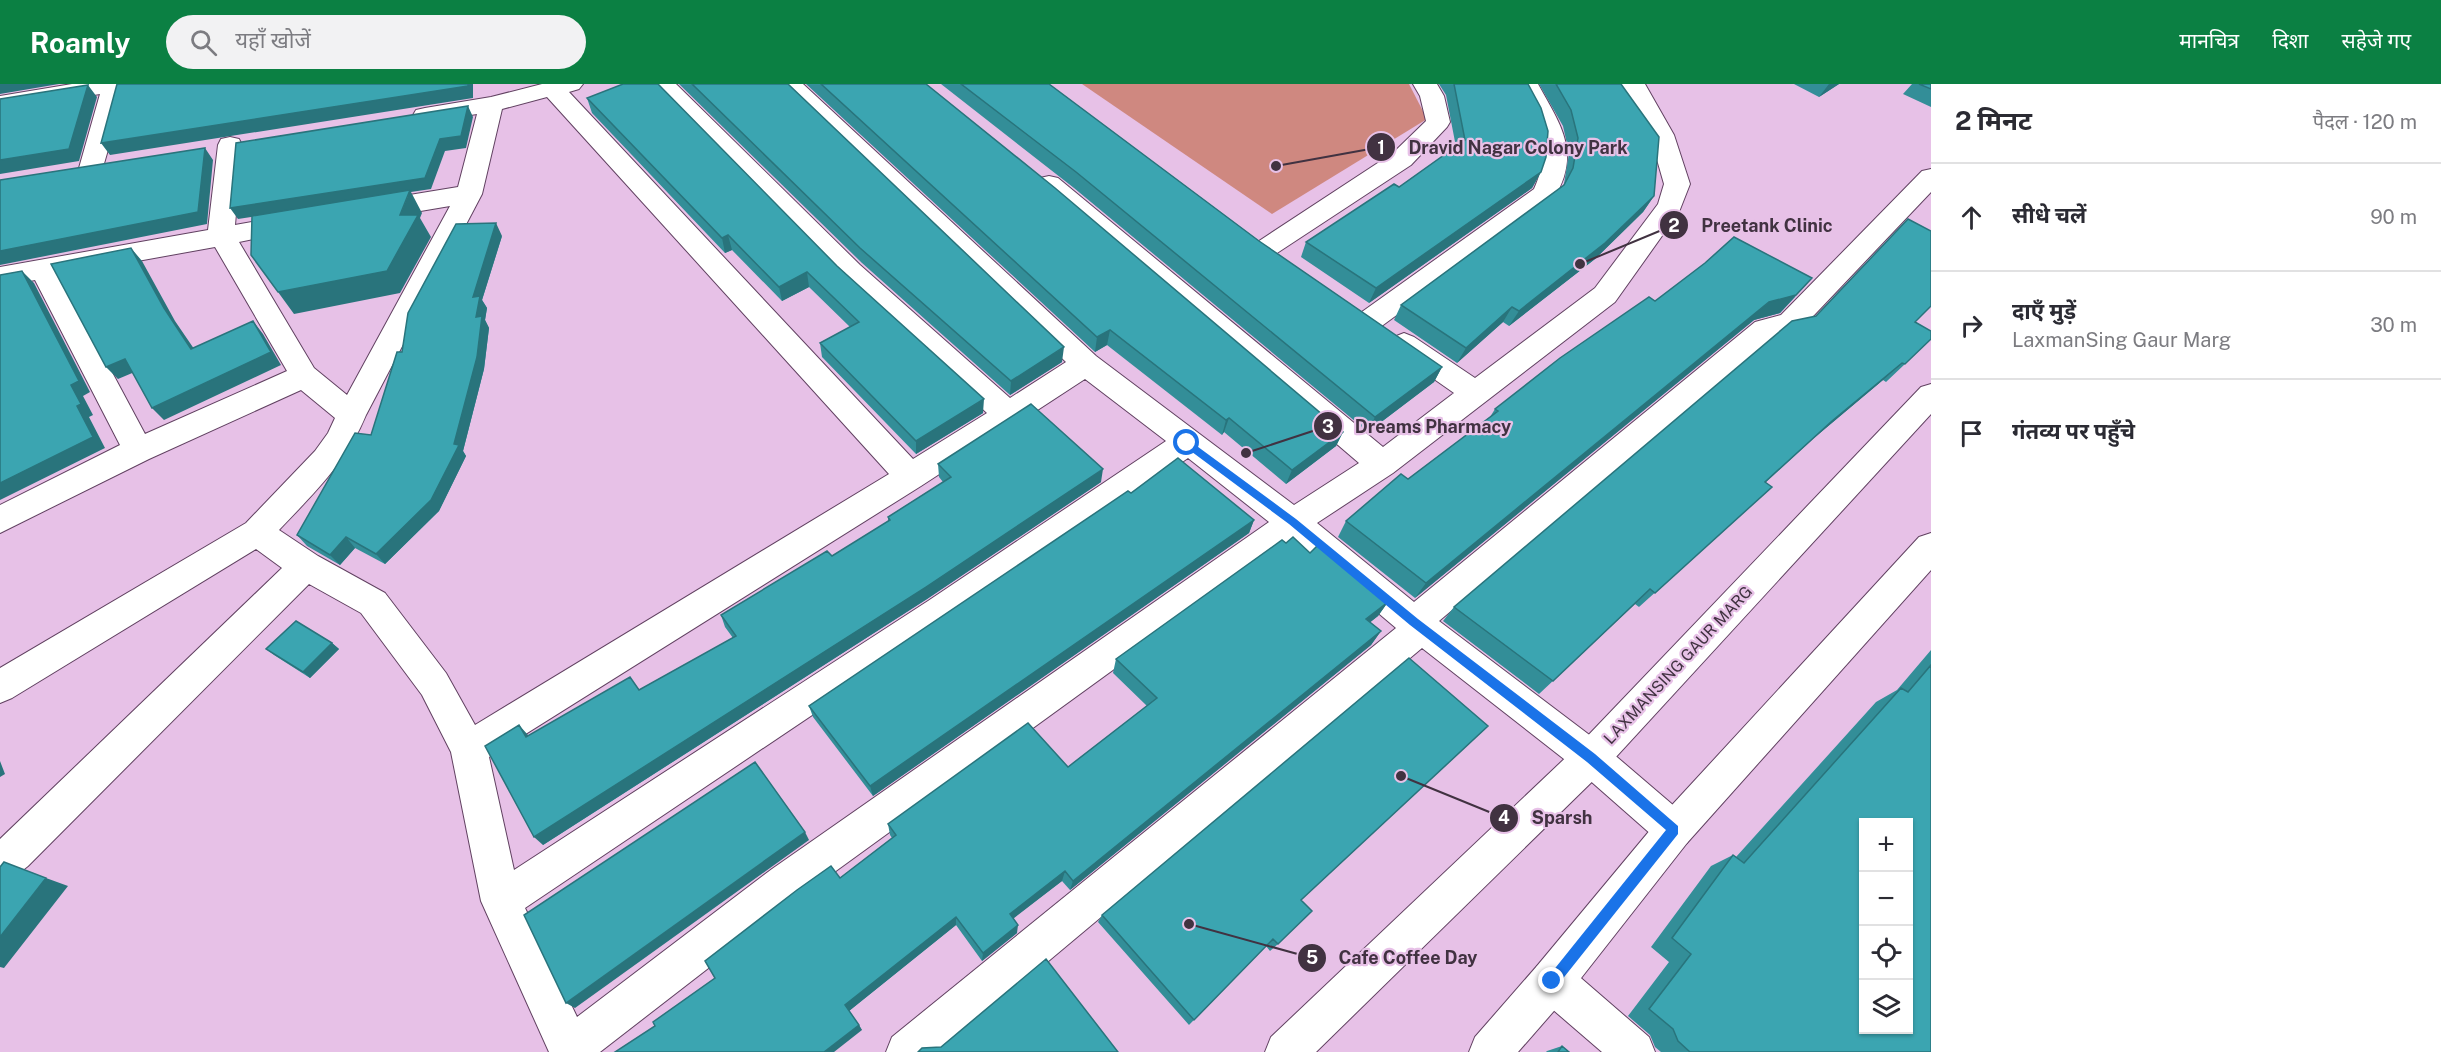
<!DOCTYPE html>
<html lang="hi">
<head>
<meta charset="utf-8">
<style>
  :root { --surface:#fff; --page:#f2f2f3; --text:#2b2b33; --muted:#7c7c81; --line:#e1e1e2; --accent:#0b8043 }
  body { margin:0; font-family:"Public Sans","Noto Sans Devanagari",sans-serif; background:var(--page); color:var(--text) }
  .controls { position:absolute; right:18px; bottom:18px; display:grid; overflow:hidden; border-radius:0px; box-shadow:0 2px 4px #0004 }
  .controls button { width:54px; height:54px; display:grid; place-items:center; padding:0; border:0; border-bottom:2px solid var(--line); background:var(--surface); color:var(--text); font:30px sans-serif }
  .stop { position:absolute; width:18px; height:18px; margin:-14px; border:4px solid #1a73e8; border-radius:50%; background:#fff }
  .stop.end { background:#1a73e8; border-color:#fff; box-shadow:0 2px 6px #0008 }
  .list { margin:0; padding:0; list-style:none }
  h2 { display:flex; justify-content:space-between; align-items:center; height:78px; margin:0; padding:0 24px; font-size:26px }
  h2 small { font-size:20px; font-weight:400; color:var(--muted) }
  .list li { display:grid; grid-template-columns:39px 1fr auto; gap:18px; align-items:center; box-sizing:border-box; height:108px; padding:0 24px; border-top:2px solid var(--line) }
  .list b { display:block; font-size:22px; white-space:nowrap }
  .list p { margin:0; font-size:20px; white-space:nowrap; color:var(--muted) }
  .list em { font-size:20px; font-style:normal; color:var(--muted) }
  .icon { flex:none; width:33px; height:33px; fill:none; stroke:currentColor; stroke-width:2; stroke-linecap:round; stroke-linejoin:round }
  .map { position:relative; flex:none; width:1931px; height:968px; overflow:hidden }
  header { display:flex; align-items:center; gap:36px; box-sizing:border-box; height:84px; padding:0 30px; background:var(--accent); color:#fff }
  header strong { font-size:28px }
  nav { display:flex; gap:33px; margin-inline-start:auto; font-size:21px }
  .search { width:420px; height:54px; background:var(--page); display:flex; align-items:center; gap:15px; box-sizing:border-box; padding:0 21px; border-radius:33px; color:var(--muted); font-size:22px }
  main { display:flex }
  aside { flex:1; background:var(--surface) }
  .map>svg:first-child { display:block }
</style>
</head>
<body>
<header>
<strong>Roamly</strong>
<div class="search"><svg class="icon" aria-label="search" viewBox="0 0 24 24"><circle cx="10" cy="10" r="6"/><path d="M15 15l6 6"/></svg>यहाँ खोजें</div>
<nav><a>मानचित्र</a><a>दिशा</a><a>सहेजे गए</a></nav>
</header>
<main>
<div class="map">
<svg width="1931" height="968" viewBox="0 0 1931 968">
  <rect width="100%" height="100%" fill="#e7c1e7"/>
  <path fill="#cf8880" d="M 1082,0 L 1409,0 L 1427,35 L 1272,130 Z"/>
  <g fill="none" stroke-linecap="round" stroke-linejoin="round">
    <defs>
      <path id="minor" d="M 72,0 L 127,0 L 101,90 L 92,92 L 83,90 L 79,84 L 100,10 L 0,26 L 0,12 Z
        M 542,0 L 583,0 L 579,5 L 569,8 L 913,375 L 987,329 L 840,195 L 651,0 L 676,0 L 860,181 L 1010,314 L 1066,278 L 777,0 L 803,0 L 1096,272 L 1294,421 L 1359,379 L 1040,106 L 1036,100 L 1040,94 L 1049,92 L 1058,94 L 1383,363 L 1454,309 L 1394,267 L 1390,260 L 1394,253 L 1404,249 L 1414,253 L 1475,294 L 1595,204 L 1658,120 L 1664,100 L 1650,51 L 1621,0 L 1645,0 L 1674,51 L 1690,100 L 1679,128 L 1615,218 L 1393,389 L 1317,439 L 1414,518 L 1755,238 L 1781,231 L 1922,87 L 1931,85 L 1931,108 L 1798,248 L 1775,252 L 1439,537 L 1604,662 L 1687,733 L 1693,746 L 1687,759 L 1674,765 L 1661,759 L 1578,686 L 1422,564 L 940,968 L 886,968 L 892,953 L 1396,544 L 1292,456 L 800,813 L 600,968 L 549,968 L 481,817 L 451,668 L 422,611 L 361,529 L 309,500 L 28,782 L 14,793 L 0,798 L 0,755 L 282,484 L 256,465 L 12,614 L 0,619 L 0,584 L 246,439 L 315,367 L 328,349 L 335,334 L 301,306 L 149,375 L 0,449 L 0,421 L 120,361 L 35,196 L 0,203 L 0,183 L 208,146 L 218,61 L 221,55 L 230,53 L 239,55 L 242,61 L 235,141 L 295,130 L 304,133 L 308,139 L 304,145 L 239,158 L 314,284 L 347,311 L 450,122 L 373,135 L 364,132 L 360,126 L 364,120 L 373,117 L 458,103 L 477,30 L 425,38 L 416,36 L 413,31 L 416,26 L 425,24 L 491,13 ZM 547,13 L 889,390 L 475,641 L 446,589 L 385,509 L 318,472 L 279,446 C 313,410 347,378 366,331 L 482,110 L 502,25 ZM 215,163 L 287,287 L 145,350 L 60,191 ZM 1085,295 L 1166,357 L 928,517 L 514,786 L 489,673 L 921,402 ZM 1188,374 L 1269,438 L 772,785 L 577,933 L 525,824 L 952,537 Z
        M 1413,0 L 1437,0 L 1444,12 L 1450,38 L 1447,43 L 1411,81 L 1274,171 L 1265,174 L 1256,171 L 1252,165 L 1256,159 L 1393,69 L 1426,37 L 1420,12 Z
        M 1514,0 L 1538,0 C 1561,42 1582,69 1553,116 L 1379,244 L 1369,247 L 1359,244 L 1355,237 L 1359,230 L 1534,105 C 1554,62 1534,38 1514,0 Z
        M 1552,876 L 1567,882 L 1649,953 L 1655,968 L 1602,968 L 1537,912 L 1531,897 L 1537,882 Z"/>
      <path id="major" d="M 1931,300 L 1931,330 L 1604,686 L 1316,968 L 1265,968 L 1271,953 L 1578,662 L 1921,303 Z
        M 1931,449 L 1931,486 L 1687,759 L 1567,912 L 1518,968 L 1469,968 L 1475,953 L 1537,882 L 1661,733 L 1919,453 Z"/>
    </defs>
    <use href="#minor" stroke="#614161" stroke-width="2"/>
    <use href="#major" stroke="#614161" stroke-width="2"/>
    <use href="#minor" fill="#fff" fill-rule="evenodd"/>
    <use href="#major" fill="#fff" fill-rule="evenodd"/>
  </g>
  <path fill="#338e98" d="M 679,0 L 788,0 L 1062,278 L 1010,311 L 862,179 Z
    M 806,0 L 925,0 L 1343,348 L 1336,362 L 1286,400 L 1224,348 L 1222,351 L 1107,261 L 1095,268 Z
    M 941,0 L 1049,0 L 1259,157 L 1442,283 L 1434,298 L 1368,348 L 1074,104 Z
    M 1439,0 L 1528,0 L 1541,88 L 1532,104 L 1369,219 L 1301,173 L 1306,158 L 1399,103 L 1456,63 L 1446,11 Z
    M 1539,0 L 1621,0 L 1654,112 L 1643,128 L 1595,175 L 1509,242 L 1503,238 L 1457,279 L 1394,236 L 1401,221 L 1562,103 L 1564,100 L 1569,69 L 1563,42 Z
    M 1794,0 L 1839,0 L 1819,13 Z
    M 1912,0 L 1931,0 L 1931,23 L 1903,10 Z
    M 587,14 L 837,182 L 983,329 L 916,370 L 822,273 L 820,259 L 850,243 L 809,203 L 782,217 L 732,166 L 725,169 L 592,29 Z
    M 502,152 L 482,216 L 487,224 L 485,236 L 489,244 L 484,285 L 463,367 L 466,372 L 439,427 L 385,480 L 355,464 L 340,481 L 307,462 L 297,451 L 371,351 L 402,268 Z
    M 1796,212 L 1780,229 L 1754,236 L 1415,514 L 1338,453 L 1346,437 L 1408,395 L 1490,333 L 1495,325 Z
    M 1915,238 L 1905,280 L 1886,298 L 1883,296 L 1814,354 L 1765,399 L 1772,403 L 1639,523 L 1635,520 L 1539,610 L 1443,537 L 1454,523 Z
    M 938,380 L 1101,398 L 927,515 L 543,761 L 529,651 L 639,606 L 733,554 L 725,543 L 721,531 L 832,472 L 888,438 L 888,433 L 943,398 L 939,393 Z
    M 1131,409 L 1254,436 L 1249,449 L 873,712 L 813,633 L 809,622 Z
    M 1286,459 L 1310,469 L 1388,518 L 1378,532 L 1370,538 L 1381,547 L 1371,561 L 1070,806 L 1062,797 L 1013,834 L 1017,849 L 982,877 L 956,841 L 849,927 L 862,946 L 655,942 L 840,794 L 892,754 L 890,751 L 888,740 L 1068,683 L 1147,622 L 1113,589 L 1116,575 Z
    M 332,559 L 339,565 L 310,594 L 274,571 L 266,565 Z
    M 1931,566 L 1931,968 L 1661,968 L 1655,963 L 1650,951 L 1628,932 L 1669,878 L 1651,863 L 1711,782 L 1733,771 L 1736,773 L 1876,618 L 1897,606 Z
    M 1301,816 L 1278,860 L 1270,867 L 1266,862 L 1189,941 L 1098,838 L 1102,831 Z
    M 1562,962 L 1569,968 L 1546,968 L 1547,967 Z"/>
  <path fill="#29747c" d="M 0,0 L 59,0 L 0,10 Z
    M 468,0 L 473,0 L 473,14 L 110,71 L 101,59 Z
    M 1829,0 L 1839,0 L 1819,13 Z
    M 88,1 L 97,13 L 79,77 L 0,90 L 0,76 Z
    M 468,22 L 473,33 L 466,64 L 445,67 L 431,105 L 411,108 L 422,129 L 420,134 L 431,153 L 400,209 L 294,230 L 278,208 L 400,131 L 409,109 L 238,135 L 230,124 L 440,55 Z
    M 205,64 L 213,76 L 207,140 L 0,181 L 0,167 Z
    M 1541,88 L 1532,104 L 1369,219 L 1376,204 Z
    M 1654,112 L 1643,128 L 1595,175 L 1509,242 L 1519,227 Z
    M 496,139 L 502,152 L 482,216 L 487,224 L 485,236 L 489,244 L 484,285 L 463,367 L 466,372 L 439,427 L 385,480 L 376,470 L 454,360 L 476,233 L 473,213 Z
    M 728,151 L 732,166 L 725,169 L 722,154 Z
    M 131,164 L 142,177 L 175,237 L 203,278 L 191,265 L 164,224 Z
    M 22,187 L 34,199 L 90,308 L 83,312 L 93,331 L 89,333 L 105,364 L 0,416 L 0,399 L 77,322 Z
    M 807,188 L 809,203 L 782,217 L 779,203 Z
    M 1812,194 L 1780,229 L 1754,236 L 1415,514 L 1426,499 L 1769,218 Z
    M 1512,223 L 1503,238 L 1457,279 L 1466,264 Z
    M 253,237 L 263,250 L 281,281 L 164,336 L 152,324 Z
    M 1110,246 L 1107,261 L 1095,268 L 1097,253 Z
    M 1064,263 L 1062,278 L 1010,311 L 1011,297 Z
    M 125,275 L 137,287 L 118,295 L 106,283 Z
    M 1902,279 L 1883,296 L 1814,354 L 1832,337 Z
    M 1442,283 L 1434,298 L 1368,348 L 1375,333 Z
    M 984,315 L 983,329 L 916,370 L 916,357 Z
    M 1229,334 L 1224,348 L 1222,351 L 1226,336 Z
    M 1343,348 L 1336,362 L 1286,400 L 1292,386 Z
    M 1103,385 L 1101,398 L 927,515 L 543,761 L 534,753 Z
    M 1254,436 L 1249,449 L 873,712 L 870,702 Z
    M 346,453 L 355,464 L 340,481 L 330,471 Z
    M 1388,518 L 1378,532 L 1357,549 L 1366,535 Z
    M 1381,547 L 1371,561 L 1070,806 L 1073,797 Z
    M 332,559 L 339,565 L 310,594 L 303,588 Z
    M 519,641 L 528,651 L 535,663 L 526,653 Z
    M 0,677 L 5,690 L 0,693 Z
    M 805,748 L 809,756 L 575,924 L 566,919 Z
    M 1065,787 L 1062,797 L 1009,838 L 1010,830 Z
    M 46,794 L 68,802 L 4,884 L 0,883 L 0,853 Z
    M 956,833 L 956,841 L 849,927 L 845,921 Z
    M 1018,841 L 1017,849 L 982,877 L 983,869 Z
    M 859,941 L 862,946 L 834,968 L 824,968 Z"/>
  <path fill="#3ba5b1" stroke="#29747c" stroke-width="1.5" fill-rule="evenodd" d="M 117,0 L 468,0 L 468,2 L 101,59 Z
    M 623,0 L 658,0 L 837,182 L 984,315 L 916,357 L 820,259 L 859,238 L 807,188 L 779,203 L 728,151 L 722,154 L 587,14 Z
    M 692,0 L 788,0 L 1064,263 L 1011,297 L 860,164 Z
    M 821,0 L 926,0 L 1055,104 L 1343,348 L 1292,386 L 1229,334 L 1226,336 L 1110,246 L 1097,253 Z
    M 961,0 L 1049,0 L 1259,157 L 1442,283 L 1375,333 L 1076,88 Z
    M 1454,0 L 1528,0 L 1541,24 L 1548,47 L 1546,73 L 1541,88 L 1376,204 L 1306,158 L 1394,100 L 1399,103 L 1465,56 Z
    M 1556,0 L 1621,0 L 1659,53 L 1654,112 L 1605,159 L 1519,227 L 1512,223 L 1466,264 L 1401,221 L 1564,101 L 1573,84 L 1578,54 L 1571,26 Z
    M 1919,0 L 1931,0 L 1931,5 Z
    M 88,1 L 69,65 L 0,76 L 0,15 Z
    M 468,22 L 461,52 L 440,55 L 425,94 L 230,124 L 236,59 Z
    M 205,64 L 198,128 L 0,167 L 0,96 Z
    M 410,106 L 400,131 L 418,131 L 387,187 L 278,208 L 251,171 L 252,132 Z
    M 1908,135 L 1931,147 L 1931,222 L 1915,238 L 1931,247 L 1931,255 L 1905,280 L 1902,279 L 1832,337 L 1765,398 L 1772,403 L 1655,509 L 1650,505 L 1553,597 L 1454,523 L 1792,237 L 1816,232 Z
    M 496,139 L 473,213 L 480,212 L 476,233 L 482,232 L 477,273 L 454,360 L 459,361 L 431,416 L 376,470 L 346,453 L 330,471 L 297,451 L 355,349 L 371,351 L 397,268 L 402,268 L 408,229 L 456,140 Z
    M 1734,153 L 1812,194 L 1796,211 L 1769,218 L 1426,499 L 1346,437 L 1401,390 L 1408,395 L 1498,327 L 1495,325 L 1560,274 L 1649,213 L 1655,217 L 1705,179 Z
    M 131,164 L 164,224 L 191,265 L 253,237 L 271,268 L 152,324 L 125,275 L 106,283 L 51,180 Z
    M 22,187 L 79,297 L 71,301 L 81,320 L 77,322 L 93,353 L 0,399 L 0,191 Z
    M 1031,320 L 1103,385 L 926,503 L 534,753 L 485,662 L 519,641 L 526,653 L 630,593 L 639,606 L 736,552 L 721,531 L 827,467 L 832,472 L 890,436 L 888,433 L 951,393 L 938,380 Z
    M 1178,374 L 1254,436 L 870,702 L 809,622 L 1128,407 L 1131,409 Z
    M 1293,453 L 1310,469 L 1319,460 L 1388,518 L 1366,535 L 1381,547 L 1073,797 L 1065,787 L 1010,830 L 1018,841 L 983,869 L 956,833 L 845,921 L 859,941 L 824,968 L 615,968 L 655,942 L 653,938 L 715,894 L 705,877 L 797,806 L 831,782 L 840,794 L 896,751 L 888,740 L 1028,639 L 1068,683 L 1157,614 L 1116,575 L 1282,456 L 1286,459 Z
    M 296,537 L 332,559 L 303,588 L 266,565 Z
    M 1409,574 L 1488,642 L 1301,816 L 1312,827 L 1278,860 L 1273,855 L 1194,936 L 1102,831 Z
    M 1931,581 L 1931,968 L 1690,968 L 1678,957 L 1673,945 L 1649,925 L 1691,870 L 1672,854 L 1733,771 L 1744,779 L 1901,604 L 1908,608 ZM 1863,738 L 1908,738 L 1908,945 L 1863,945 Z
    M 755,678 L 805,748 L 566,919 L 524,831 Z
    M 4,778 L 46,794 L 0,853 L 0,783 Z
    M 1046,875 L 1118,968 L 918,968 L 922,964 L 941,963 Z
    M 1562,962 L 1569,968 L 1558,968 Z"/>
  <path fill="#1a73e8" d="M 1184,357 L 1190,357 L 1296,435 L 1418,535 L 1595,670 L 1678,742 L 1678,750 L 1557,902 L 1548,902 L 1548,893 L 1666,746 L 1587,678 L 1410,541 L 1289,440 L 1184,362 Z"/>
  <g text-anchor="middle" dominant-baseline="central" stroke-width="4.5" stroke-linejoin="round" paint-order="stroke">
    <g font-size="16" fill="#413241" stroke="#e7c1e7">
      <text transform="translate(1678 581) rotate(-47)">LAXMANSING GAUR MARG</text>
    </g>
  </g>
  <path fill="none" stroke="#413241" stroke-width="2" d="M1276 82L1381 63M1580 180L1674 141M1246 369L1328 342M1401 692L1504 734M1189 840L1312 874"/>
  <g fill="#413241" stroke="#e7c1e7" stroke-width="2">
    <circle cx="1276" cy="82" r="6"/>
    <circle cx="1580" cy="180" r="6"/>
    <circle cx="1246" cy="369" r="6"/>
    <circle cx="1401" cy="692" r="6"/>
    <circle cx="1189" cy="840" r="6"/>
    <circle cx="1381" cy="63" r="15"/>
    <circle cx="1674" cy="141" r="15"/>
    <circle cx="1328" cy="342" r="15"/>
    <circle cx="1504" cy="734" r="15"/>
    <circle cx="1312" cy="874" r="15"/>
  </g>
  <g font-size="18" text-anchor="middle" font-weight="bold" fill="#fff">
    <text x="1381" y="70">1</text>
    <text x="1674" y="148">2</text>
    <text x="1328" y="349">3</text>
    <text x="1504" y="740">4</text>
    <text x="1312" y="880">5</text>
  </g>
  <g font-size="18" text-anchor="middle" font-weight="bold" fill="#413241" stroke="#e7c1e7" stroke-width="4.5" stroke-linejoin="round" paint-order="stroke">
    <text x="1518" y="70">Dravid Nagar Colony Park</text>
    <text x="1767" y="148">Preetank Clinic</text>
    <text x="1433" y="349">Dreams Pharmacy</text>
    <text x="1562" y="740">Sparsh</text>
    <text x="1408" y="880">Cafe Coffee Day</text>
  </g>
</svg>
<div class="controls">
<button>+</button>
<button>−</button>
<button><svg class="icon" aria-label="locate" viewBox="0 0 24 24"><circle cx="12" cy="12" r="6"/><path d="M12 2v4M12 18v4M2 12h4M18 12h4"/></svg></button>
<button><svg class="icon" aria-label="layers" viewBox="0 0 24 24"><path d="M12 4l9 5-9 5-9-5zM3 14l9 5 9-5"/></svg></button>
</div>
<div class="stop" style="left:1187px;top:359px"></div>
<div class="stop end" style="left:1552px;top:897px"></div>
</div>
<aside>
<h2>2 मिनट<small>पैदल · 120 m</small></h2>
<ul class="list">
<li><svg class="icon" aria-label="ahead" viewBox="0 0 24 24"><path d="M12 20V5M6 11l6-6 6 6"/></svg><div><b>सीधे चलें</b></div><em>90 m</em></li>
<li><svg class="icon" aria-label="right" viewBox="0 0 24 24"><path d="M7 20v-9h11M14 6l5 5-5 5"/></svg><div><b>दाएँ मुड़ें</b><p>LaxmanSing Gaur Marg</p></div><em>30 m</em></li>
<li><svg class="icon" aria-label="arrive" viewBox="0 0 24 24"><path d="M6 21V4h12l-3 4 3 4H6"/></svg><div><b>गंतव्य पर पहुँचे</b></div></li>
</ul>
</aside>
</main>
</body>
</html>
